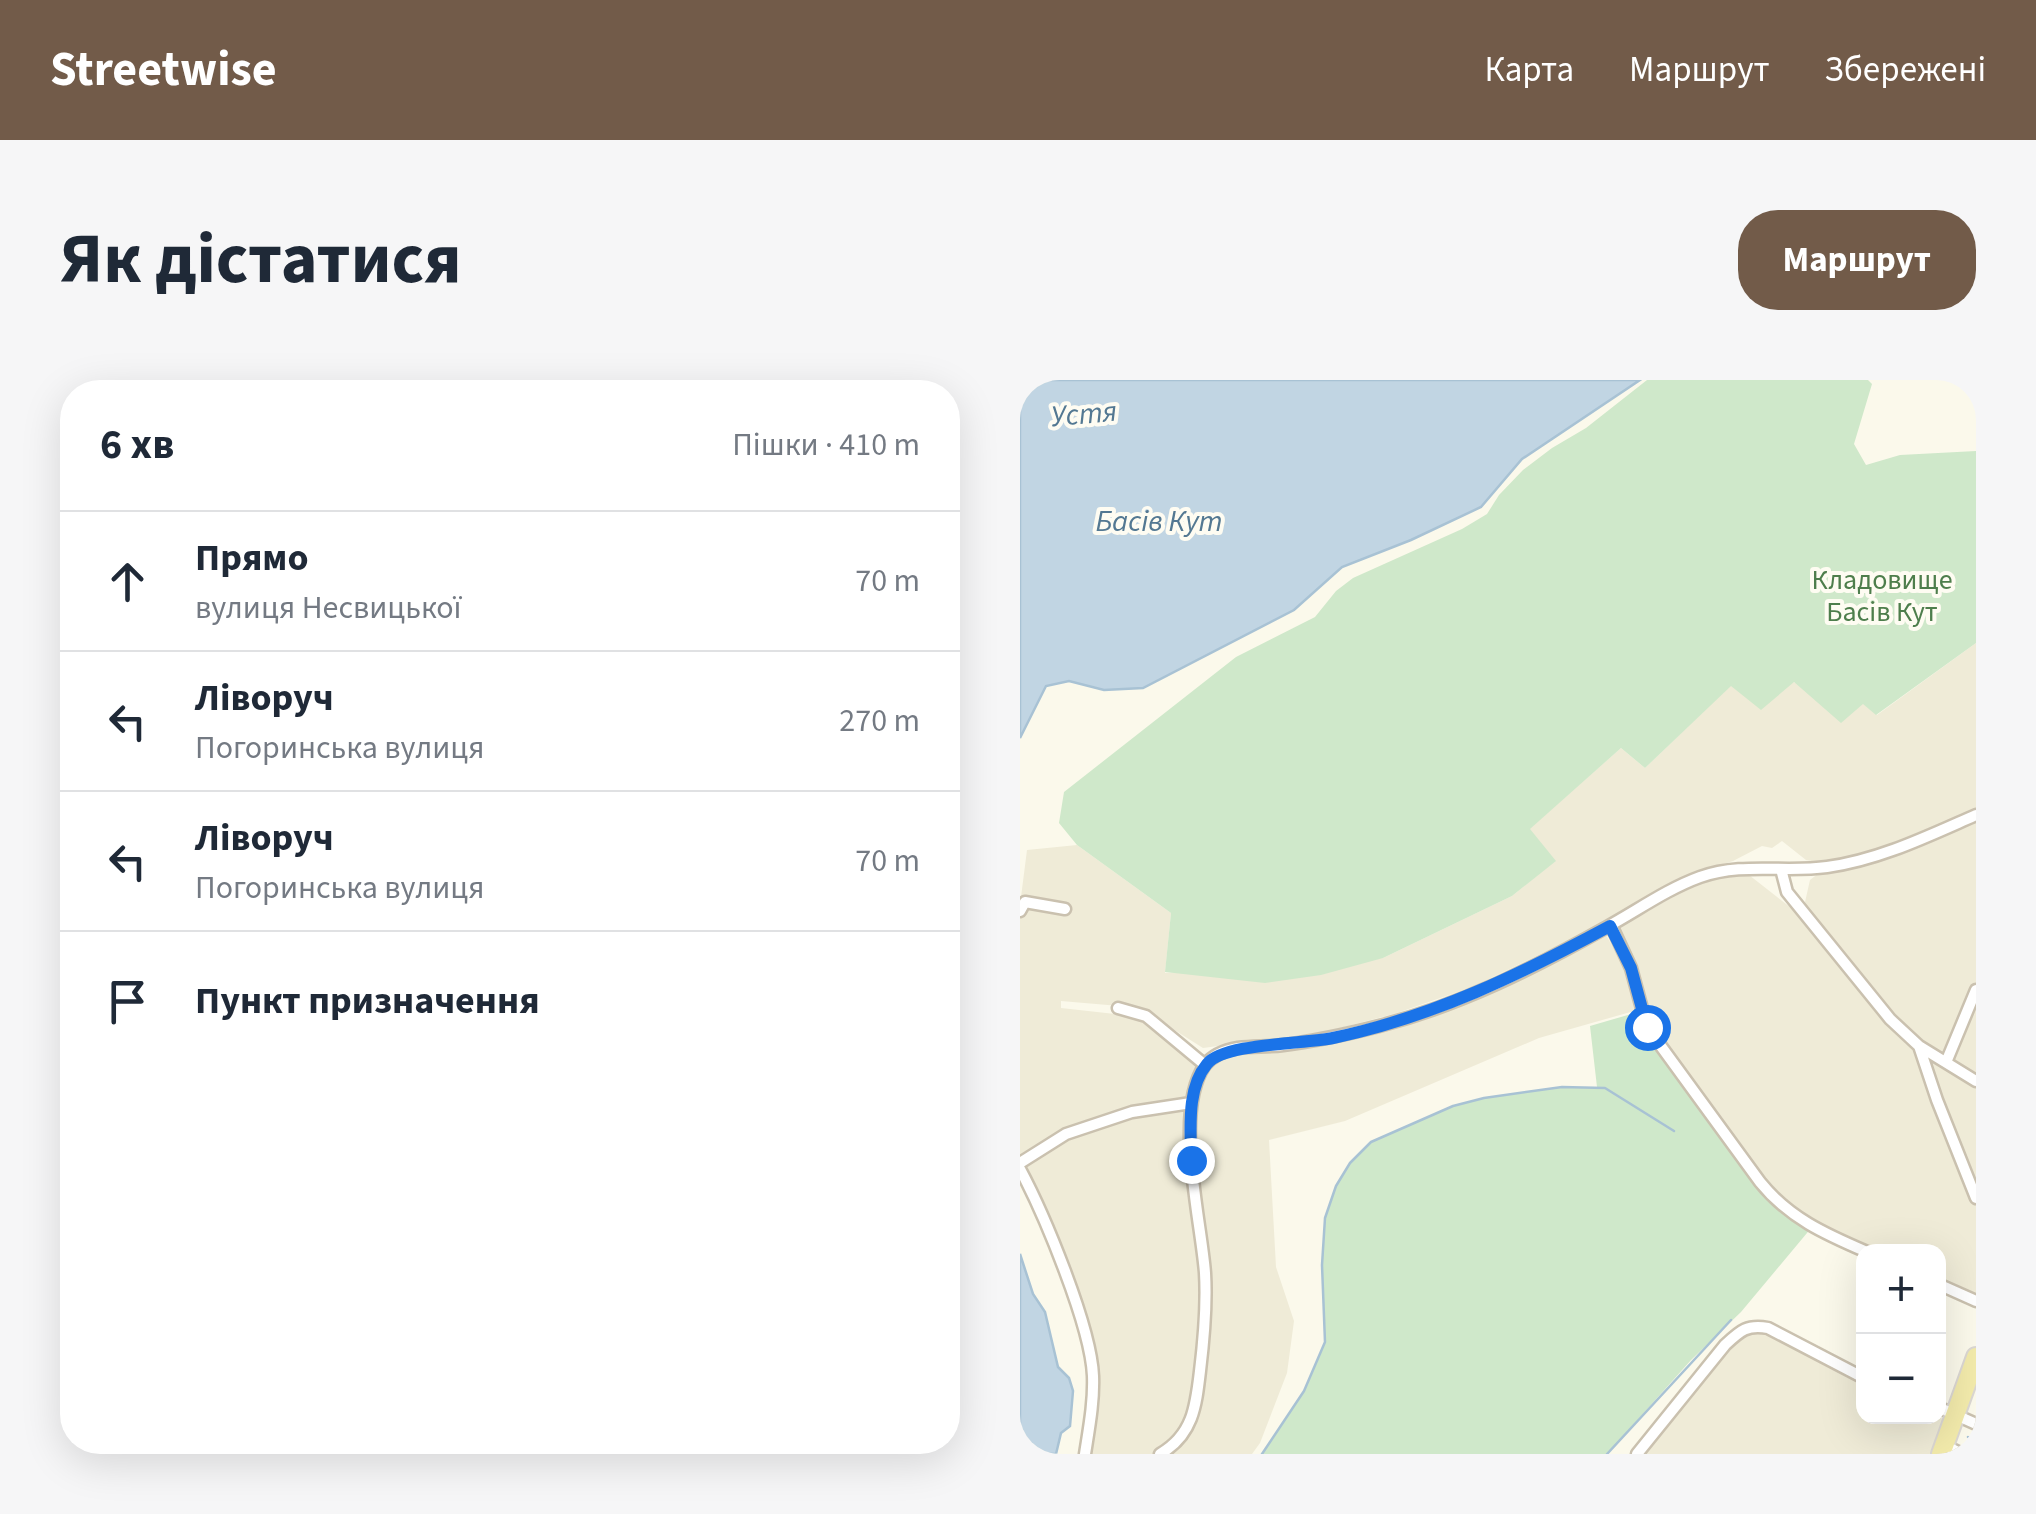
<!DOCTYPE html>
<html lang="uk">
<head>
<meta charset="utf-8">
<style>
  :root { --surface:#fff; --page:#f6f6f7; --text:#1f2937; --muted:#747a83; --line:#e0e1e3; --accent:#725b49 }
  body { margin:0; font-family:"Source Sans 3",sans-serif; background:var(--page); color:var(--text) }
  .controls { position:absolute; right:30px; bottom:30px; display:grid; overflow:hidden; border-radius:20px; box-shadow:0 10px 40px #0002 }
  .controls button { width:90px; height:90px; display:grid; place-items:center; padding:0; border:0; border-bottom:2px solid var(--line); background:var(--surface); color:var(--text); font:50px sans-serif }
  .stop { position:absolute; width:30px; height:30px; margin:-22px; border:8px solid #1a73e8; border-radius:50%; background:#fff }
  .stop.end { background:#1a73e8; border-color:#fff; box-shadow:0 2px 10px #0008 }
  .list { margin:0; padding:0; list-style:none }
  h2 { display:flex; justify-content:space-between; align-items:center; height:130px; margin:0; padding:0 40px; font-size:42px }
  h2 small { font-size:32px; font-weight:400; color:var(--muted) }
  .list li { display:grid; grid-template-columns:65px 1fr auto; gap:30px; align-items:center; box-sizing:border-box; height:140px; padding:0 40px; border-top:2px solid var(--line) }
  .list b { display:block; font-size:38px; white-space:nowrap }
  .list p { margin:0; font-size:32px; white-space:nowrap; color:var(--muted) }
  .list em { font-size:32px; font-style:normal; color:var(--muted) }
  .icon { flex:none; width:55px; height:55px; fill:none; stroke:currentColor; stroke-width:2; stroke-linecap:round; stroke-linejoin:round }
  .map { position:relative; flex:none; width:956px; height:1074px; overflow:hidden; border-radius:40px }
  header { display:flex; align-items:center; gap:60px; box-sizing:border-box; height:140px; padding:0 50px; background:var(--accent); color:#fff }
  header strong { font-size:48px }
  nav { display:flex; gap:55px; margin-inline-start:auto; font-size:35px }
  .intro { display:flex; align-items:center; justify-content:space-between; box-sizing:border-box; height:240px; padding:0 60px }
  h1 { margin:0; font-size:70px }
  .button { padding:25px 45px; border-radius:40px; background:var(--accent); color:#fff; font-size:35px; font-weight:700 }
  main { display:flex; gap:60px; padding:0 60px }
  aside { flex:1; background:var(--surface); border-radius:40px; box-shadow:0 10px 40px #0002 }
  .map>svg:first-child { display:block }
</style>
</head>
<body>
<header>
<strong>Streetwise</strong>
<nav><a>Карта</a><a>Маршрут</a><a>Збережені</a></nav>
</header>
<div class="intro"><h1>Як дістатися</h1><a class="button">Маршрут</a></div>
<main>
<aside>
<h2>6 хв<small>Пішки · 410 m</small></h2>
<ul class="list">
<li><svg class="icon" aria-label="ahead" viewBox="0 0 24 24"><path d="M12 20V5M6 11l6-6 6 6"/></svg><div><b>Прямо</b><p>вулиця Несвицької</p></div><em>70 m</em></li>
<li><svg class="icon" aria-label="left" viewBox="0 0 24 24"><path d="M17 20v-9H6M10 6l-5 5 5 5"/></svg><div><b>Ліворуч</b><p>Погоринська вулиця</p></div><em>270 m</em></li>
<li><svg class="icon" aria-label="left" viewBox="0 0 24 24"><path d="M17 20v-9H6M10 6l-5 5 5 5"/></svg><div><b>Ліворуч</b><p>Погоринська вулиця</p></div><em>70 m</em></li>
<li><svg class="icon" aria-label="arrive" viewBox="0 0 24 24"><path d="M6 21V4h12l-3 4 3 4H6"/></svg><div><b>Пункт призначення</b></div></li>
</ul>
</aside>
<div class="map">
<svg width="956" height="1074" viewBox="0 0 956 1074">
  <rect width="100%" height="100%" fill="#fbf9eb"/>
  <path fill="#efebd7" d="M 956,263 L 956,429 L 862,469 L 828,480 L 796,482 L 786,480 L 762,461 L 752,468 L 742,466 L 713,481 L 657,499 L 589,541 L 452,607 L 377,633 L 309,651 L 183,668 L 126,632 L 111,627 L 41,621 L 41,628 L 122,637 L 175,674 L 198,680 L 205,675 L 308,663 L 388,641 L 469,614 L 586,555 L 611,599 L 621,629 L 519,658 L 325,741 L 249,760 L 256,887 L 274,941 L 267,993 L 240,1063 L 232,1074 L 148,1074 L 160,1066 L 172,1046 L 133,1074 L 68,1074 L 77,995 L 24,827 L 0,782 L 0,539 L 5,529 L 1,517 L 7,470 L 57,465 L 151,533 L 145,593 L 363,578 L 492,516 L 535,481 L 509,449 L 601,368 L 625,388 L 711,305 L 773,302 L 843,323 L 857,335 Z
    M 956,440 L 956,697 L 900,659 L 863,625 L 787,530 L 785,522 L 790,500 L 799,493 L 849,484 Z
    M 729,495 L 775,531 L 886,664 L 956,705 L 956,917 L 919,900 L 918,872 L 856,871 L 816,856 L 758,820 L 629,646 L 632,643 L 599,547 L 671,507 L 700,497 Z
    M 738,950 L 843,1002 L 844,1036 L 918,1036 L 919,1033 L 924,1043 L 912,1074 L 622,1074 L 716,961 L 725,953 Z"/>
  <path fill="#cfe8ca" d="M 627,0 L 848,0 L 852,4 L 834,64 L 846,85 L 880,75 L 956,71 L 956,263 L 856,335 L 843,324 L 821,343 L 774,302 L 741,330 L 711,306 L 625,388 L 601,368 L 510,449 L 536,481 L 492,516 L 363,578 L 301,595 L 245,603 L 145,592 L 151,533 L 57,465 L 39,443 L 44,412 L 216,277 L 295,237 L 316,211 L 333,198 L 442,149 L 467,134 L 479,115 L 503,90 L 532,68 L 566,48 Z
    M 625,630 L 627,647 L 752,816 L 792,847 L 721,932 L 671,980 L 587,1074 L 242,1074 L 284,1011 L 305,962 L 302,885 L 305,838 L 316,806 L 330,783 L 351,762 L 433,726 L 464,718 L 542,707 L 577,707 L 570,646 Z"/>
  <path fill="#c1d5e3" stroke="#a8c2d4" stroke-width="2.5" d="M 0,0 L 620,0 L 502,79 L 461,127 L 391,160 L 322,187 L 274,230 L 123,308 L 84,310 L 49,301 L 26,306 L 0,358 Z
    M 0,874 L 13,914 L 25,932 L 38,987 L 49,998 L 53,1011 L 50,1046 L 41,1053 L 36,1074 L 0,1074 Z"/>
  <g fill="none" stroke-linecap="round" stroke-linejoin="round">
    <path stroke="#a8c2d4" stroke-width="2.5" d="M 948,1057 L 956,1062
      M 242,1074 L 284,1011 L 305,962 L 302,885 L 305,838 L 316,806 L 330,783 L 351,762 L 433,726 L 464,718 L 542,707 L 585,708 L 654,751
      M 587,1074 L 711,940"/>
    <defs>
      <path id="street" d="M 761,489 L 767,512 L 870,639 L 899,666 L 956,701
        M 0,531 L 5,522 L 45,529
        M 591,545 L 611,588 L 627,647 L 740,802 C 769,838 805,854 847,872
        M 98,628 L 126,636 L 185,685
        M 899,666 L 917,720 L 956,818
        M 927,680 L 956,610
        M 0,783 L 46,754 L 112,732 L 171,723
        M 0,789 C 24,834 71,946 73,996 C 74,1022 69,1048 65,1074
        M 918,904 L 956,921
        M 918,1027 L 956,1044
        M 924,1065 L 942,1074
        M 140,1074 C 173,1055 176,1026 180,991 C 184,958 187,926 185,893 C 181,839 153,731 185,685 C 193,675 206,670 218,668 C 233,666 248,667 263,665 C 296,661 328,654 359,646 C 441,625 514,588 587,547 C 618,530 647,509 680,497 C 723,482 764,493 807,487 C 859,480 908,456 956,435
        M 617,1074 L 705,965 C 720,951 727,944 748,948 L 844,998"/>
      <path id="primary" d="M 921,1074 L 956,977"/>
    </defs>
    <use href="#street" stroke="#cac1af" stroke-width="15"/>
    <use href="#primary" stroke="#dbd7d2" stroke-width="22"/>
    <use href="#street" stroke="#fff" stroke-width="10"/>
    <use href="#primary" stroke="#f2eaab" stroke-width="18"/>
  </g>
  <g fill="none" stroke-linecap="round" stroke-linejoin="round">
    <path stroke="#1a73e8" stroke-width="12" d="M 171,780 C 171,750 166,709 187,684 C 204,663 284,664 313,658 C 413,637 501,594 590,546 L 611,588 L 627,647"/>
  </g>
  <g text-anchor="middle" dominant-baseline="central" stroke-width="8" stroke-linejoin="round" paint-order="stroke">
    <g font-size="28" fill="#4e7e4c" stroke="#fefcf2">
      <text x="862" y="200">Кладовище<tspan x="862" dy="32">Басів Кут</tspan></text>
    </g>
    <g font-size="30" font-style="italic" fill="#537892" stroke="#fefcf2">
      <text transform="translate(64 34) rotate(-5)">Устя</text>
      <text x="139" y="141">Басів Кут</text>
    </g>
  </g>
</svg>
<div class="controls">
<button>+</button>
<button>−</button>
</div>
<div class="stop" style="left:627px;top:647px"></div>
<div class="stop end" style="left:171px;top:780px"></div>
</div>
</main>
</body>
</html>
